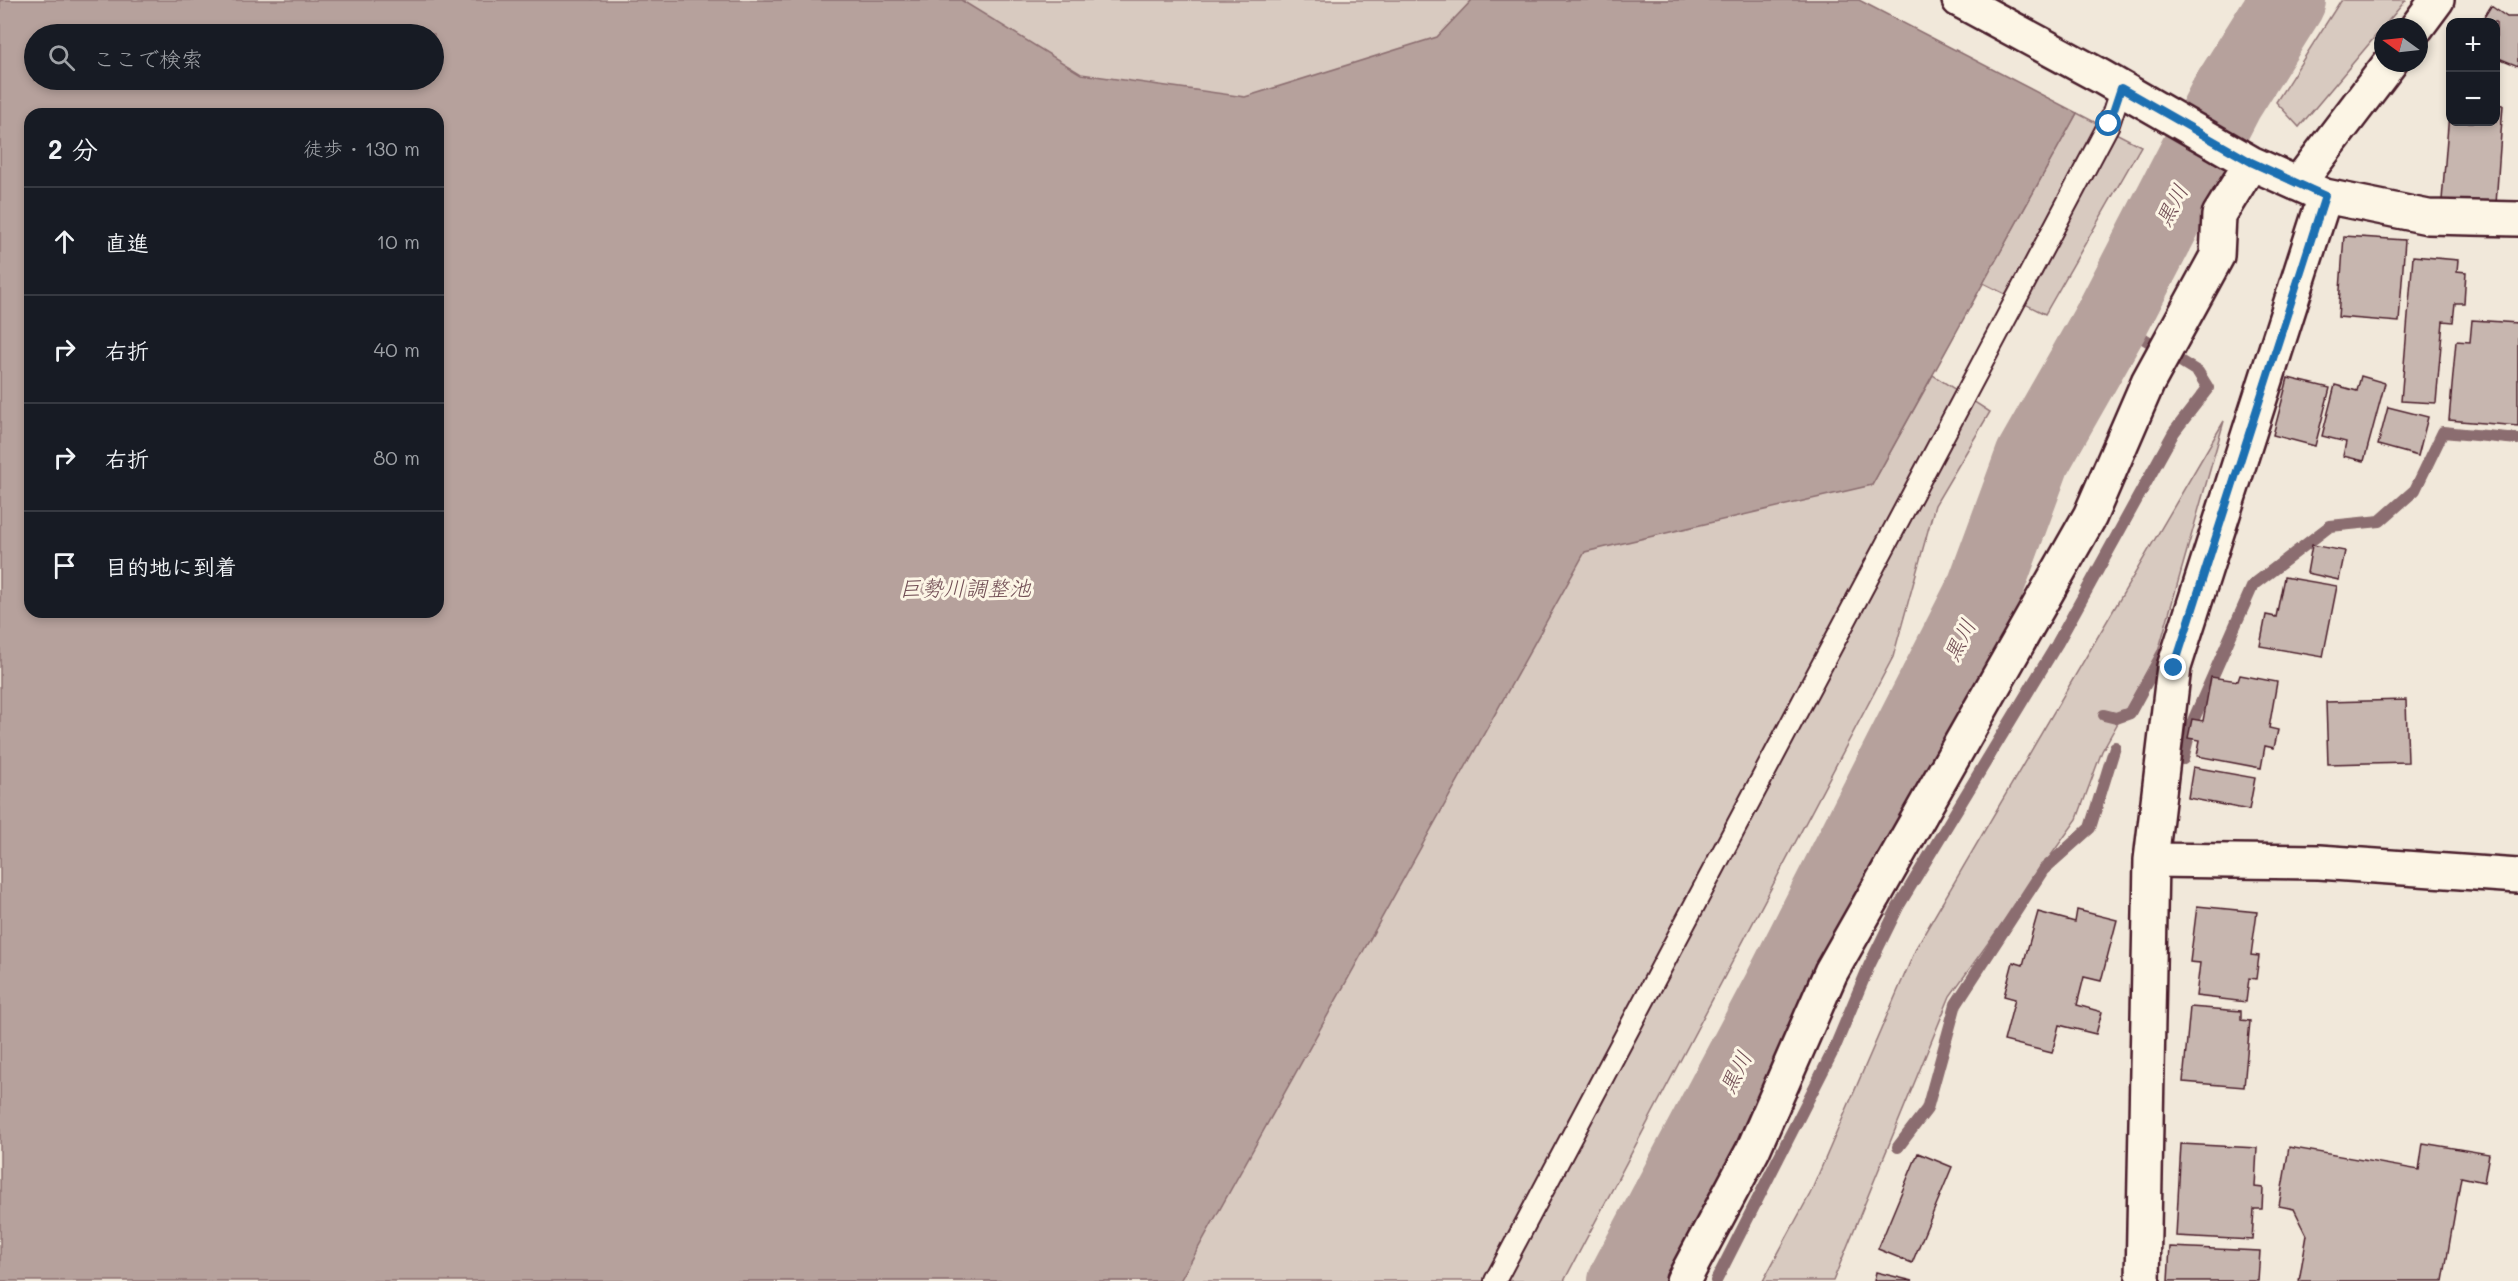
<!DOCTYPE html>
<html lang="ja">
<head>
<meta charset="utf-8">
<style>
  :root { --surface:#171b24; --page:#242831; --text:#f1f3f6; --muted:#9ea1a6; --line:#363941 }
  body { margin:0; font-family:Mali,"Klee One",sans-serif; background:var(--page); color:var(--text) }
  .controls { position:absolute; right:18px; top:18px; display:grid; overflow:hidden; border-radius:12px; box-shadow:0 3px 9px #0003 }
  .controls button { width:54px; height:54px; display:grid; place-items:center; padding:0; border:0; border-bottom:2px solid var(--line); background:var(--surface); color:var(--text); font:30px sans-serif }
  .compass { position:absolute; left:2374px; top:18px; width:54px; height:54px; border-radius:50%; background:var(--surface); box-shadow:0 3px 9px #0003; rotate:285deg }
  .stop { position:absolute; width:18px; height:18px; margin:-14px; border:4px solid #1f6fb2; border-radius:50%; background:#fff }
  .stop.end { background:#1f6fb2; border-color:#fff; box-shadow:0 2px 6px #0008 }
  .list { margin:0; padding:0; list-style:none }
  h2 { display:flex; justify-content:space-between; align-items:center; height:78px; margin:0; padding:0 24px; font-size:26px }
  h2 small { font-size:20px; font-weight:400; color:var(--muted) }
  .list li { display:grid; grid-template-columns:39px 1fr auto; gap:18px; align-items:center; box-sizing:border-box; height:108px; padding:0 24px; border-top:2px solid var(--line) }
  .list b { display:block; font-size:22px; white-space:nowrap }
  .list em { font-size:20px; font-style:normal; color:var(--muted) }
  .icon { flex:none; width:33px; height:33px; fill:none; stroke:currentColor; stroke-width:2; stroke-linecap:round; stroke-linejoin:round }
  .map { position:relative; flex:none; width:2518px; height:1281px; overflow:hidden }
  .search { position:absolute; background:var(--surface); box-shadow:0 3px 9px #0003; left:24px; top:24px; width:420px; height:66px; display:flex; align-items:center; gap:15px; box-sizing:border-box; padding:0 21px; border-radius:33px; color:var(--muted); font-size:22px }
  .panel { position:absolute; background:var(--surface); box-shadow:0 3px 9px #0003; left:24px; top:108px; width:420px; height:510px; border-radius:18px }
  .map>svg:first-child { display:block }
</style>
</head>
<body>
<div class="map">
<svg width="2518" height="1281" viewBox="0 0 2518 1281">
  <rect width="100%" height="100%" fill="#f1e8da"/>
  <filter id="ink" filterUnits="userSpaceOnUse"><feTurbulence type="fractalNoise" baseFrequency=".0167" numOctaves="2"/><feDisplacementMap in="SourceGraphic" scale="12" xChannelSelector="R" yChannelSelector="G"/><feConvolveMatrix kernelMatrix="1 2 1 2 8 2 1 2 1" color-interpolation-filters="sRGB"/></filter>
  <g filter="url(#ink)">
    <path fill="#d8cac0" stroke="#917476" stroke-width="1.5" d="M 764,0 L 1859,0 L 1872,485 L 1933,375 L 1990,412 L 1935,505 L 1893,657 L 1564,1281 L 531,1281 Z
      M 2341,0 L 2406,0 L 2299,127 L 2276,102 Z
      M 2077,113 L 2141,146 L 2045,314 L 1983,283 Z
      M 2224,421 L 2158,652 L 2102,751 L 2077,819 L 1950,996 L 1833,1281 L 1763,1281 L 1810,1194 L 1917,946 Z"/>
    <path fill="#b6a19c" stroke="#8b6d6f" stroke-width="1.5" fill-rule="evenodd" d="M 0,0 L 961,0 L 1081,74 L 1245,97 L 1437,37 L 1472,0 L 1859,0 L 2077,113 L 1872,485 L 1585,552 L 1180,1281 L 0,1281 ZM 434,34 L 434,80 L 34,80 L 34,34 ZM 30,114 L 438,114 L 438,612 L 30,612 Z"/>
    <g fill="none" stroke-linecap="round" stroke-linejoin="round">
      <path stroke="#8b6d6f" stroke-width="12" d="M 2104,715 L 2116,718 L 2130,713 L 2162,654
        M 2183,759 L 2192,723 L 2253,585 L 2330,526 L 2380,521 L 2415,490 L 2443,432 L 2518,439
        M 1898,1147 L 1927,1109 L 1956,1004 L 2043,870 L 2090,828 L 2115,747
        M 1716,1281 L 1835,1047 L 1869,966 L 1898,907 L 2057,644 L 2174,432 L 2208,388 L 2198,372 L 2112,319"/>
      <path stroke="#b6a19c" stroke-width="76" d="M 1626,1281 L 1779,993 L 1984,591 L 2033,458 L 2112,319 L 2226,99 L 2288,0"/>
    </g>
    <path fill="#c7b6af" stroke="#4a1f2b" stroke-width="1.5" d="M 2491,6 L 2507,17 L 2518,17 L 2518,66 L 2496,57 L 2496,22 L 2481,22 Z
      M 2450,101 L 2450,122 L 2496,122 L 2496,104 L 2503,105 L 2496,204 L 2442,200 Z
      M 2344,236 L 2405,240 L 2399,322 L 2338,317 Z
      M 2413,256 L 2458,260 L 2457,271 L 2466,272 L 2464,303 L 2455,303 L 2453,322 L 2443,321 L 2436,403 L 2401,401 Z
      M 2472,320 L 2518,323 L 2518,426 L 2449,420 L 2456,341 L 2470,342 Z
      M 2361,376 L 2385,383 L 2364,461 L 2343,456 L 2346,442 L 2322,436 L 2335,385 L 2357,391 Z
      M 2288,378 L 2330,388 L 2315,446 L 2273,435 Z
      M 2388,407 L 2428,417 L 2418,456 L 2378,445 Z
      M 2312,545 L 2345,551 L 2339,580 L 2307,573 Z
      M 2284,577 L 2337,586 L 2323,657 L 2260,646 L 2266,615 L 2276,617 Z
      M 2240,675 L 2277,682 L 2269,728 L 2278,730 L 2274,748 L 2265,746 L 2261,768 L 2197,756 L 2200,740 L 2188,738 L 2192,719 L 2203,721 L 2211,677 L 2238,681 Z
      M 2406,700 L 2408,762 L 2328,764 L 2326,702 Z
      M 2193,767 L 2255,778 L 2249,810 L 2188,798 Z
      M 2197,906 L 2257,912 L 2251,955 L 2259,956 L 2256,979 L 2249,978 L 2246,1002 L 2196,996 L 2200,963 L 2190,962 Z
      M 2077,910 L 2117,920 L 2101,981 L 2084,977 L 2077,1005 L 2102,1012 L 2096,1034 L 2059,1025 L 2052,1053 L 2004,1041 L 2015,999 L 2004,996 L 2013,962 L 2023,965 L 2038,912 L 2075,922 Z
      M 2190,1007 L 2241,1011 L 2241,1020 L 2250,1021 L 2244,1087 L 2183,1082 Z
      M 2423,1143 L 2489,1154 L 2484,1182 L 2461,1177 L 2443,1281 L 2299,1281 L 2307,1235 L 2294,1209 L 2279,1206 L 2289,1147 L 2419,1170 Z
      M 2181,1144 L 2257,1148 L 2255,1187 L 2263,1188 L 2262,1209 L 2254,1209 L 2252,1240 L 2176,1236 Z
      M 1918,1153 L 1952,1167 L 1912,1263 L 1878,1249 Z
      M 2170,1247 L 2260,1251 L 2258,1281 L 2168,1281 Z
      M 1876,1272 L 1913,1281 L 1874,1281 Z"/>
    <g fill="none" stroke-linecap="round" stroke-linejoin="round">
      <defs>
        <path id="service" d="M 1495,1281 L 2109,124 L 2121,88"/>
        <path id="minor" d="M 1959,0 L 2100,76 L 2251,163 L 2325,196 L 2428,217 L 2518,219
          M 2417,27 L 2437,0
          M 2298,184 L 2390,63
          M 2151,860 L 2319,862 L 2518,876
          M 1683,1281 L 1753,1150 L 1831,972 L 2090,516 L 2148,382 L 2217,256 L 2219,215 L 2251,163
          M 2143,1281 L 2151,860 L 2174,667 L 2325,196"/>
      </defs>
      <use href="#service" stroke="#4a1f2b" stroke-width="24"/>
      <use href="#minor" stroke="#4a1f2b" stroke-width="38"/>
      <use href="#service" stroke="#fcf5e5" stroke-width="20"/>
      <use href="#minor" stroke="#fcf5e5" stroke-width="33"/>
    </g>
  </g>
  <g fill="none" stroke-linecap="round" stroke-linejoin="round" filter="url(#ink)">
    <path stroke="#1f6fb2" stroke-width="8" d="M 2109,124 L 2121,88 L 2251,162 L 2325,196 L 2174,668"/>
  </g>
  <g text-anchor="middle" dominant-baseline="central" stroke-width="6" stroke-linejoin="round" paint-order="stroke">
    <g font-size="22" font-style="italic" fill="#704c53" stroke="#fcf5e5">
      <text transform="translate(2171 205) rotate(-62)">黒川</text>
      <text x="965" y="587">巨勢川調整池</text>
      <text transform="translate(1959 640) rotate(-63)">黒川</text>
      <text transform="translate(1735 1072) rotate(-63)">黒川</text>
    </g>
  </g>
</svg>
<div class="controls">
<button>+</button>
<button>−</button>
</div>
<svg class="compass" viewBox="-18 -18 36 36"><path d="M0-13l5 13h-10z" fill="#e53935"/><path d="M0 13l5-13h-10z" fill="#9ea1a6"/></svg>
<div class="stop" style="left:2109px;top:124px"></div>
<div class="stop end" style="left:2174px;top:668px"></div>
<div class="search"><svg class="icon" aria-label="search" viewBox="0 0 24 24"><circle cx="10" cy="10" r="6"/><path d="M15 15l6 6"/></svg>ここで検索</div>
<section class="panel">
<h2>2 分<small>徒歩 · 130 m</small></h2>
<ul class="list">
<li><svg class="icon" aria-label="ahead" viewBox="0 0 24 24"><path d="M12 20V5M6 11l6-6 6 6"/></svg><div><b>直進</b></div><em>10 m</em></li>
<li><svg class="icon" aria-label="right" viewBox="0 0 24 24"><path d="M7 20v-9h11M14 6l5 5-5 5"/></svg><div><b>右折</b></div><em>40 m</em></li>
<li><svg class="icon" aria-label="right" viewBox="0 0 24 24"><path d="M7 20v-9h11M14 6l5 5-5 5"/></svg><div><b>右折</b></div><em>80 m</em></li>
<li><svg class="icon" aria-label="arrive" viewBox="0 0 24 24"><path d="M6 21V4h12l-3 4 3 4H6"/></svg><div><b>目的地に到着</b></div></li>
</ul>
</section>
</div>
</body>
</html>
